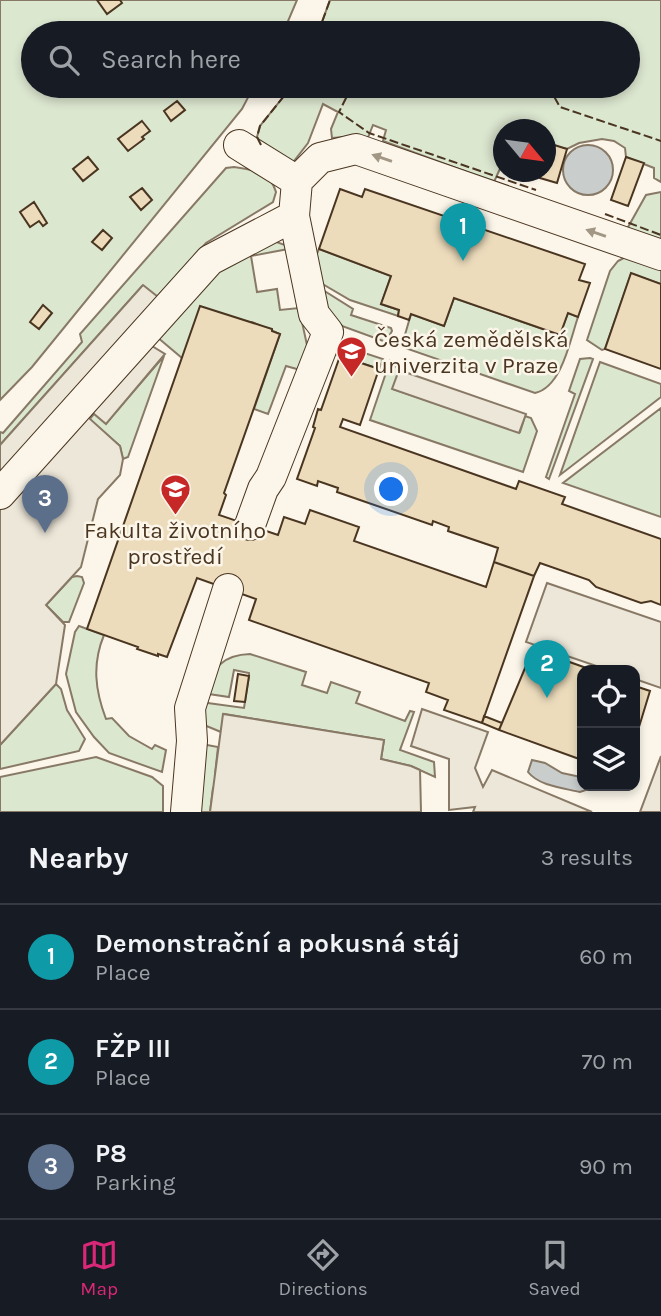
<!DOCTYPE html>
<html lang="en">
<head>
<meta charset="utf-8">
<style>
  :root { --surface:#171b24; --page:#20242c; --text:#f1f3f6; --muted:#9ea1a6; --line:#363941; --accent:#db2777 }
  body { margin:0; font-family:Karla,sans-serif; background:var(--page); color:var(--text) }
  .controls { position:absolute; right:21px; bottom:21px; display:grid; overflow:hidden; border-radius:14px; box-shadow:0 4px 10px #0003 }
  .controls button { width:63px; height:63px; display:grid; place-items:center; padding:0; border:0; border-bottom:2px solid var(--line); background:var(--surface); color:var(--text); font:35px sans-serif }
  .compass { position:absolute; left:493px; top:119px; width:63px; height:63px; border-radius:50%; background:var(--surface); box-shadow:0 4px 10px #0003; rotate:119deg }
  .you { position:absolute; left:392px; top:490px; width:24px; height:24px; margin:-18px; border:5px solid #fff; border-radius:50%; background:#1a73e8; box-shadow:0 0 0 10px #1a73e833 }
  .badge { display:grid; place-items:center; width:46px; height:46px; border-radius:50%; background:var(--accent); color:#fff; font-size:23px; font-weight:700 }
  .pin { position:absolute; translate:-50% -58px; filter:drop-shadow(0 2px 4px #0008) }
  .pin::after { content:''; position:absolute; top:37px; width:24px; height:21px; background:inherit; clip-path:polygon(0 0,100% 0,50% 100%) }
  .list { margin:0; padding:0; list-style:none }
  h2 { display:flex; justify-content:space-between; align-items:center; height:91px; margin:0; padding:0 28px; font-size:30px }
  h2 small { font-size:23px; font-weight:400; color:var(--muted) }
  .list li { display:grid; grid-template-columns:46px 1fr auto; gap:21px; align-items:center; box-sizing:border-box; height:105px; padding:0 28px; border-top:2px solid var(--line) }
  .list b { display:block; font-size:26px; white-space:nowrap }
  .list p { margin:0; font-size:23px; white-space:nowrap; color:var(--muted) }
  .list em { font-size:23px; font-style:normal; color:var(--muted) }
  .icon { flex:none; width:38px; height:38px; fill:none; stroke:currentColor; stroke-width:2; stroke-linecap:round; stroke-linejoin:round }
  .map { position:relative; flex:none; width:661px; height:812px; overflow:hidden }
  .search { position:absolute; background:var(--surface); box-shadow:0 4px 10px #0003; left:21px; right:21px; top:21px; height:77px; display:flex; align-items:center; gap:18px; box-sizing:border-box; padding:0 24px; border-radius:38px; color:var(--muted); font-size:26px }
  .sheet { height:406px; background:var(--surface) }
  nav { display:flex; justify-content:space-around; align-items:center; box-sizing:border-box; height:98px; border-top:2px solid var(--line); background:var(--surface); font-size:19px; color:var(--muted) }
  nav a { display:grid; justify-items:center; gap:4px }
  nav .on { color:var(--accent) }
  .map>svg:first-child { display:block }
</style>
</head>
<body>
<div class="map">
<svg width="661" height="812" viewBox="0 0 661 812">
  <rect width="100%" height="100%" fill="#fbf6e9"/>
  <path fill="#dce7d0" stroke="#887966" stroke-width="2" d="M 0,0 L 297,0 L 283,33 L 33,33 L 33,86 L 254,86 L 242,109 L 32,367 L 0,400 Z
    M 330,0 L 661,0 L 661,182 L 654,178 L 654,168 L 626,157 L 625,148 L 614,141 L 602,139 L 579,143 L 567,149 L 546,144 L 546,130 L 504,130 L 503,162 L 494,182 L 383,141 L 386,130 L 373,125 L 367,140 L 356,136 L 332,138 L 331,129 L 338,112 L 323,104 L 308,143 L 294,161 C 278,162 264,151 257,137 L 260,126 L 292,86 L 448,86 L 450,90 L 459,86 L 628,86 L 628,33 L 318,33 Z
    M 234,167 C 251,169 271,173 276,192 L 273,202 L 206,243 L 157,297 L 142,286 L 0,445 L 0,432 L 3,433 L 82,342 L 80,334 L 226,168 Z
    M 661,192 L 661,240 L 627,229 L 646,195 Z
    M 271,240 L 285,245 L 288,249 L 251,256 L 257,292 L 277,289 L 280,310 L 299,308 L 310,359 L 304,371 L 286,366 L 268,414 L 254,409 L 280,334 L 252,322 L 182,358 L 157,337 L 221,267 Z
    M 319,249 L 391,276 L 381,304 L 399,310 L 398,316 L 350,300 L 314,279 L 312,265 Z
    M 631,254 L 661,259 L 661,284 L 631,274 L 605,349 L 602,350 L 587,340 L 610,271 L 618,261 Z
    M 315,285 L 353,309 L 351,315 L 391,328 L 392,331 L 386,342 L 331,322 Z
    M 454,298 L 560,335 L 568,313 L 578,317 C 570,340 562,387 535,393 L 405,348 L 402,345 L 411,314 L 444,326 Z
    M 346,347 L 383,359 L 379,369 L 334,354 Z
    M 164,356 L 128,457 L 123,459 L 120,446 L 89,419 L 94,413 L 106,423 Z
    M 590,358 L 593,359 L 549,479 L 546,477 L 575,394 L 569,391 L 580,359 Z
    M 390,361 L 399,370 L 393,389 L 520,432 L 525,416 L 531,418 L 537,431 L 523,472 L 370,420 Z
    M 600,362 L 661,384 L 661,397 L 560,475 Z
    M 661,408 L 661,517 L 563,483 Z
    M 77,576 L 82,577 L 84,583 L 69,622 L 63,622 L 46,605 L 72,577 Z
    M 79,626 L 104,635 C 92,664 95,690 106,719 L 112,718 L 129,736 L 152,749 L 155,745 L 166,750 L 162,772 L 109,753 L 94,737 L 76,712 L 66,674 L 75,632 Z
    M 250,654 L 306,672 L 302,685 L 327,693 L 331,682 L 360,692 L 356,703 L 405,721 L 410,711 L 414,712 L 400,750 L 434,762 L 435,777 L 411,766 L 381,759 L 384,740 L 224,714 L 221,732 L 204,725 L 200,702 L 244,708 L 249,676 L 249,673 L 234,670 L 229,697 L 202,693 C 215,668 221,655 250,654 Z
    M 56,684 L 61,689 L 67,710 L 85,739 L 79,751 L 0,769 L 0,745 Z
    M 207,745 L 218,747 L 215,775 L 421,812 L 213,788 L 210,812 L 198,812 L 200,751 Z
    M 96,757 L 152,777 L 163,786 L 163,812 L 0,812 L 0,777 Z"/>
  <path fill="#ede7d9" stroke="#887966" stroke-width="2" d="M 143,285 L 177,312 L 152,346 L 165,354 L 106,424 L 94,414 L 90,419 L 120,446 L 123,459 L 120,475 L 98,499 L 81,567 L 46,605 L 65,625 L 56,684 L 0,745 L 0,445 Z
    M 399,370 L 526,414 L 519,433 L 392,389 Z
    M 547,583 L 661,622 L 661,688 L 635,679 L 635,670 L 608,670 L 526,642 Z
    M 422,709 L 488,732 L 475,768 L 483,787 L 492,770 L 592,812 L 473,812 L 475,807 L 449,810 L 449,759 L 411,746 Z
    M 223,714 L 384,740 L 381,759 L 411,766 L 420,770 L 421,812 L 210,812 Z
    M 661,756 L 661,812 L 640,812 Z"/>
  <path fill="#c9cecd" stroke="#887966" stroke-width="2" d="M563 170a25 25 0 1 1 50 0a25 25 0 1 1-50 0Z
    M 532,760 L 545,763 L 562,773 L 581,777 L 582,786 L 588,786 L 586,790 L 580,792 C 563,788 539,786 528,772 Z"/>
  <path fill="#ecdcbc" stroke="#4a3520" stroke-width="2" d="M 97,0 L 120,0 L 122,3 L 107,14 Z
    M 177,101 L 185,110 L 171,121 L 164,111 Z
    M 142,121 L 150,131 L 142,137 L 144,139 L 128,151 L 118,139 Z
    M 551,144 L 567,149 L 557,183 L 540,178 L 542,172 L 546,172 L 546,160 Z
    M 88,157 L 98,169 L 83,181 L 73,169 Z
    M 626,157 L 644,163 L 628,206 L 611,200 Z
    M 142,188 L 152,200 L 141,210 L 130,197 Z
    M 340,189 L 362,197 L 365,189 L 585,264 L 579,280 L 590,283 L 578,317 L 568,313 L 560,335 L 454,298 L 444,326 L 411,314 L 409,320 L 398,316 L 399,310 L 381,304 L 391,276 L 319,249 Z
    M 34,202 L 47,223 L 43,226 L 39,221 L 30,227 L 20,212 Z
    M 103,230 L 112,238 L 102,250 L 92,242 Z
    M 631,273 L 661,284 L 661,369 L 605,349 Z
    M 43,305 L 52,313 L 39,329 L 30,322 Z
    M 200,306 L 272,329 L 272,331 L 280,334 L 224,493 L 226,495 L 219,515 L 278,535 L 284,517 L 305,524 L 310,510 L 359,527 L 354,541 L 486,587 L 494,562 L 534,576 L 482,723 L 444,710 L 448,700 L 426,692 L 429,683 L 249,620 L 256,599 L 197,578 L 167,657 L 158,654 L 158,656 L 137,649 L 138,647 L 87,629 Z
    M 340,356 L 379,369 L 360,425 L 343,419 L 340,427 L 516,489 L 519,481 L 565,497 L 562,504 L 661,539 L 661,605 L 651,601 L 641,603 L 596,587 L 589,580 L 540,563 L 534,576 L 494,562 L 498,548 L 448,531 L 449,527 L 433,521 L 432,525 L 337,492 L 338,488 L 318,481 L 317,486 L 297,479 L 315,428 L 313,427 L 318,409 L 321,410 Z
    M 533,649 L 592,670 L 582,670 L 582,760 L 499,730 Z
    M 238,674 L 249,676 L 245,702 L 234,701 Z
    M 635,686 L 650,691 L 635,740 Z
    M 484,716 L 502,723 L 499,730 L 482,723 Z"/>
  <g fill="none" stroke-linecap="round" stroke-linejoin="round">
    <defs>
      <path id="minor" d="M 239,145 L 297,181
        M 0,494 L 210,260 L 294,216
        M 250,525 L 263,489 L 271,477 L 328,332 L 314,314 L 294,216 L 297,181 L 320,158 L 356,149 L 661,255
        M 186,812 L 192,741 L 190,708 L 228,589"/>
    </defs>
    <use href="#minor" stroke="#4a3520" stroke-width="32"/>
    <use href="#minor" stroke="#fbf6e9" stroke-width="30"/>
    <path stroke="#4a3520" stroke-width="2" stroke-dasharray="9 3.5" stroke-linecap="butt" d="M 318,33 L 330,0
      M 377,33 L 380,33
      M 429,33 L 445,29 L 514,27 L 518,33
      M 352,86 L 339,112 L 369,133 L 536,190
      M 548,86 L 560,107 L 661,141
      M 261,145 L 257,137 L 260,126 L 292,86
      M 605,214 L 661,235"/>
  </g>
  <defs><path id="oneway-solid" d="M-6-.8H1V-3.2L6.5 0L1 3.2V.8H-6Z" transform="scale(1.75)"/></defs>
  <g fill="#a29684">
    <use href="#oneway-solid" transform="translate(382 158) rotate(-161)"/>
    <use href="#oneway-solid" transform="translate(596 233) rotate(-161)"/>
  </g>
  <defs>
    <symbol id="university-pin" viewBox="-11 -11 22 30"><path d="M0 17L-7.5 6A9.5 9.5 0 1 1 7.5 6Z" fill="#c62828" stroke="#fbf6e9"/><path d="M0-5L7-2L0 1L-7-2ZM-4 1L0 2.5L4 1V4Q0 6-4 4Z" fill="#fff"/></symbol>
  </defs>
  <g fill-rule="evenodd">
    <use href="#university-pin" x="334" y="334" width="35" height="47"/>
    <use href="#university-pin" x="158" y="472" width="35" height="47"/>
  </g>
  <g text-anchor="middle" dominant-baseline="central" stroke-width="5" stroke-linejoin="round" paint-order="stroke">
    <g font-size="23" fill="#4a3520" stroke="#fbf6e9" text-anchor="start">
      <text x="374" y="339">Česká zemědělská<tspan x="374" dy="26">univerzita v Praze</tspan></text>
      <text x="175" y="530" text-anchor="middle">Fakulta životního<tspan x="175" dy="26">prostředí</tspan></text>
    </g>
  </g>
</svg>
<div class="controls">
<button><svg class="icon" aria-label="locate" viewBox="0 0 24 24"><circle cx="12" cy="12" r="6"/><path d="M12 2v4M12 18v4M2 12h4M18 12h4"/></svg></button>
<button><svg class="icon" aria-label="layers" viewBox="0 0 24 24"><path d="M12 4l9 5-9 5-9-5zM3 14l9 5 9-5"/></svg></button>
</div>
<svg class="compass" viewBox="-18 -18 36 36"><path d="M0-13l5 13h-10z" fill="#e53935"/><path d="M0 13l5-13h-10z" fill="#9ea1a6"/></svg>
<div class="you"></div>
<div class="pin badge" style="left:463px;top:261px;background:#0f9aa8">1</div>
<div class="pin badge" style="left:547px;top:698px;background:#0f9aa8">2</div>
<div class="pin badge" style="left:45px;top:533px;background:#5c6f8a">3</div>
<div class="search"><svg class="icon" aria-label="search" viewBox="0 0 24 24"><circle cx="10" cy="10" r="6"/><path d="M15 15l6 6"/></svg>Search here</div>
</div>
<section class="sheet">
<h2>Nearby<small>3 results</small></h2>
<ul class="list">
<li><span class="badge" style="background:#0f9aa8">1</span><div><b>Demonstrační a pokusná stáj</b><p>Place</p></div><em>60 m</em></li>
<li><span class="badge" style="background:#0f9aa8">2</span><div><b>FŽP III</b><p>Place</p></div><em>70 m</em></li>
<li><span class="badge" style="background:#5c6f8a">3</span><div><b>P8</b><p>Parking</p></div><em>90 m</em></li>
</ul>
</section>
<nav>
<a class="on"><svg class="icon" aria-label="map" viewBox="0 0 24 24"><path d="M3 6l6-2 6 2 6-2v14l-6 2-6-2-6 2zM9 4v14M15 6v14"/></svg>Map</a>
<a><svg class="icon" aria-label="directions" viewBox="0 0 24 24"><path d="M12 3l9 9-9 9-9-9zM9 14v-3h6M13 9l2 2-2 2"/></svg>Directions</a>
<a><svg class="icon" aria-label="saved" viewBox="0 0 24 24"><path d="M7 4h10v16l-5-4-5 4z"/></svg>Saved</a>
</nav>
</body>
</html>
